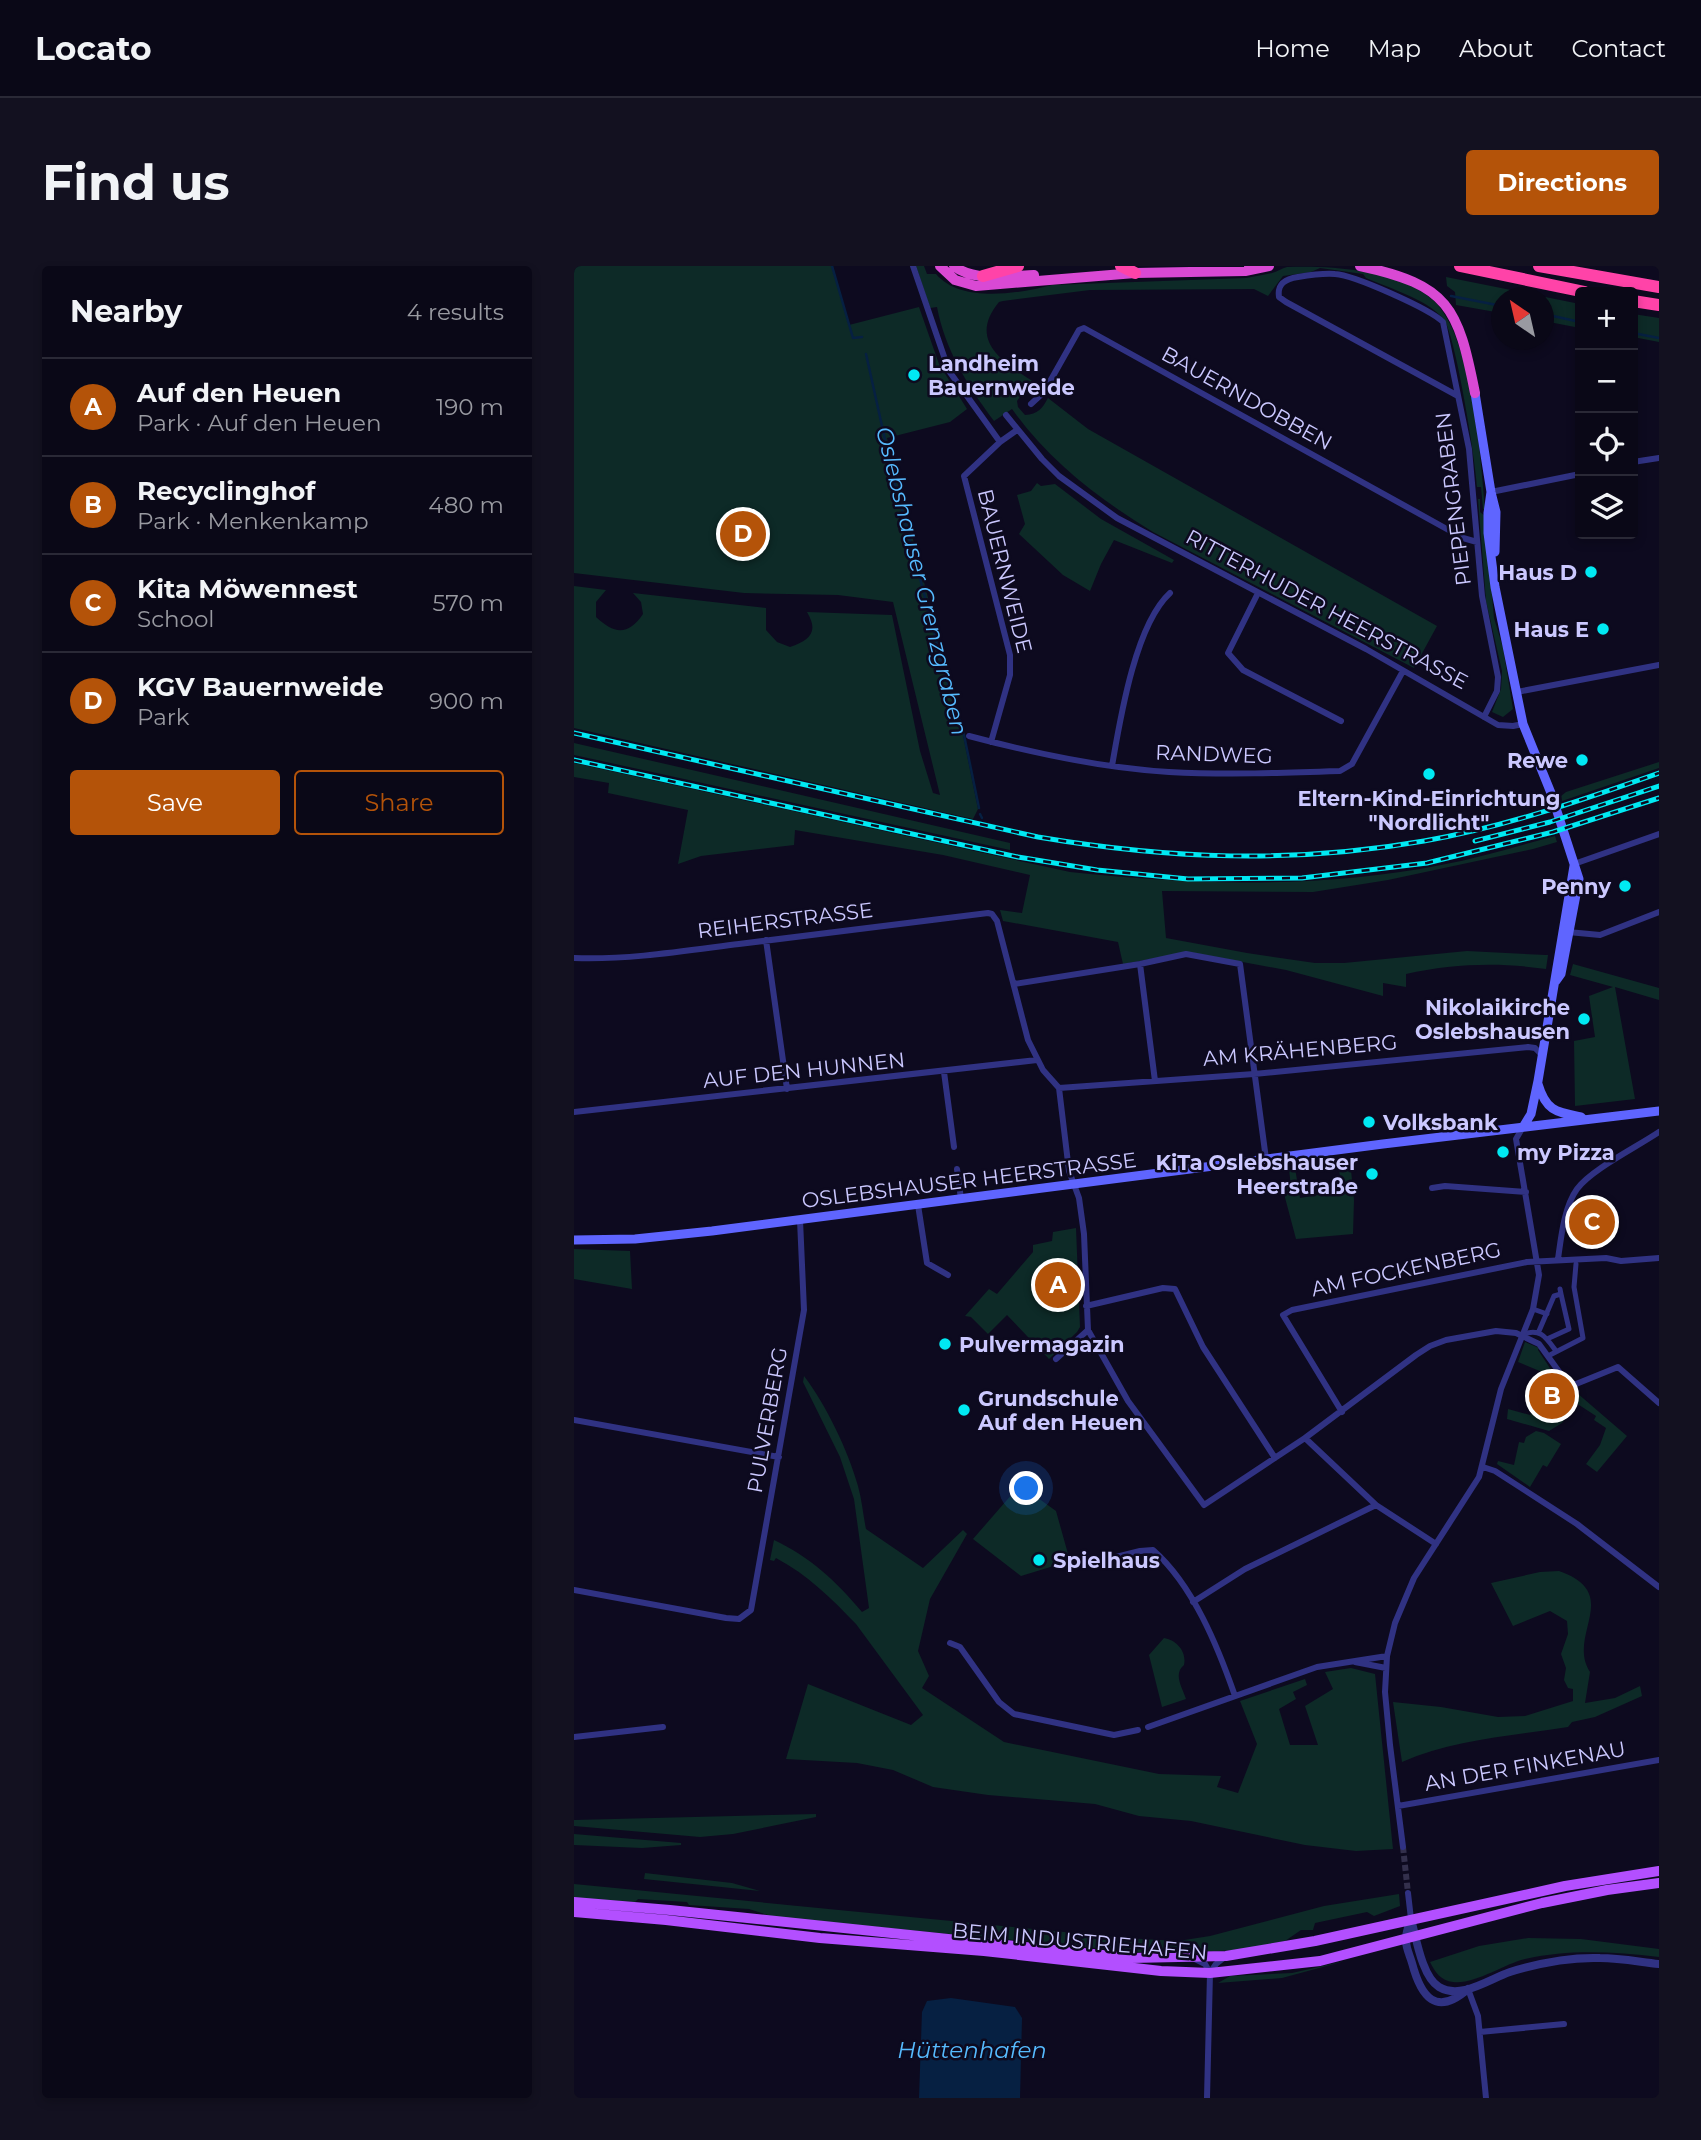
<!DOCTYPE html>
<html lang="en">
<head>
<meta charset="utf-8">
<style>
  :root { --surface:#0a0817; --page:#131120; --text:#f1f3f6; --muted:#999aa1; --line:#2a2936; --accent:#b45309 }
  body { margin:0; font-family:Montserrat,sans-serif; background:var(--page); color:var(--text) }
  .controls { position:absolute; right:21px; top:21px; display:grid; overflow:hidden; border-radius:7px; box-shadow:0 4px 10px #0003 }
  .controls button { width:63px; height:63px; display:grid; place-items:center; padding:0; border:0; border-bottom:2px solid var(--line); background:var(--surface); color:var(--text); font:35px sans-serif }
  .compass { position:absolute; left:917px; top:21px; width:63px; height:63px; border-radius:50%; background:var(--surface); box-shadow:0 4px 10px #0003; rotate:326deg }
  .you { position:absolute; left:453px; top:1223px; width:24px; height:24px; margin:-18px; border:5px solid #fff; border-radius:50%; background:#1a73e8; box-shadow:0 0 0 10px #1a73e833 }
  .badge { display:grid; place-items:center; width:46px; height:46px; border-radius:50%; background:var(--accent); color:#fff; font-size:23px; font-weight:700 }
  .pin { position:absolute; translate:-50% -50%; border:4px solid #fff; box-shadow:0 2px 7px #0006 }
  .list { margin:0; padding:0; list-style:none }
  h2 { display:flex; justify-content:space-between; align-items:center; height:91px; margin:0; padding:0 28px; font-size:30px }
  h2 small { font-size:23px; font-weight:400; color:var(--muted) }
  .list li { display:grid; grid-template-columns:46px 1fr auto; gap:21px; align-items:center; box-sizing:border-box; height:98px; padding:0 28px; border-top:2px solid var(--line) }
  .list b { display:block; font-size:26px; white-space:nowrap }
  .list p { margin:0; font-size:23px; white-space:nowrap; color:var(--muted) }
  .list em { font-size:23px; font-style:normal; color:var(--muted) }
  .actions { display:flex; gap:14px; padding:21px 28px }
  .actions a { flex:1; padding:16px 0; border:2px solid var(--accent); border-radius:7px; text-align:center; font-size:24px; color:var(--accent) }
  .actions .main { background:var(--accent); color:#fff }
  .icon { flex:none; width:38px; height:38px; fill:none; stroke:currentColor; stroke-width:2; stroke-linecap:round; stroke-linejoin:round }
  .map { position:relative; flex:none; width:1085px; height:1832px; overflow:hidden; border-radius:7px }
  header { display:flex; align-items:center; gap:42px; box-sizing:border-box; height:98px; padding:0 35px; background:var(--surface); border-bottom:2px solid var(--line) }
  header strong { font-size:33px }
  nav { display:flex; gap:38px; margin-inline-start:auto; font-size:24px }
  .intro { display:flex; align-items:center; justify-content:space-between; box-sizing:border-box; height:168px; padding:0 42px }
  h1 { margin:0; font-size:49px }
  .button { padding:18px 32px; border-radius:7px; background:var(--accent); color:#fff; font-size:24px; font-weight:700 }
  main { display:flex; gap:42px; padding:0 42px }
  aside { flex:1; background:var(--surface); border-radius:7px; box-shadow:0 4px 10px #0003 }
  .map>svg:first-child { display:block }
</style>
</head>
<body>
<header>
<strong>Locato</strong>
<nav><a>Home</a><a>Map</a><a>About</a><a>Contact</a></nav>
</header>
<div class="intro"><h1>Find us</h1><a class="button">Directions</a></div>
<main>
<aside>
<h2>Nearby<small>4 results</small></h2>
<ul class="list">
<li><span class="badge">A</span><div><b>Auf den Heuen</b><p>Park · Auf den Heuen</p></div><em>190 m</em></li>
<li><span class="badge">B</span><div><b>Recyclinghof</b><p>Park · Menkenkamp</p></div><em>480 m</em></li>
<li><span class="badge">C</span><div><b>Kita Möwennest</b><p>School</p></div><em>570 m</em></li>
<li><span class="badge">D</span><div><b>KGV Bauernweide</b><p>Park</p></div><em>900 m</em></li>
</ul>
<div class="actions"><a class="main">Save</a><a>Share</a></div>
</aside>
<div class="map">
<svg width="1085" height="1832" viewBox="0 0 1085 1832">
  <rect width="100%" height="100%" fill="#0d0a1f"/>
  <path fill="#0d2a27" d="M 0,0 L 259,0 L 275,59 L 345,41 L 365,98 L 393,143 L 376,156 L 313,172 L 388,464 L 404,543 L 399,553 L 0,462 L 0,320 L 32,324 L 22,336 L 22,351 C 40,368 54,370 69,348 L 67,336 L 59,327 L 192,342 L 192,364 L 203,376 L 216,381 C 236,374 245,366 233,346 L 318,349 L 346,485 L 359,527 L 366,529 L 319,336 L 264,329 L 170,327 L 0,307 Z
    M 342,0 L 350,0 L 353,8 L 362,8 C 386,37 444,28 478,19 L 672,12 C 681,10 690,9 698,7 C 703,6 708,2 713,1 C 736,0 764,1 787,5 C 813,10 840,17 860,35 C 898,71 907,191 911,243 L 909,243 L 907,221 L 903,221 C 902,197 881,65 869,52 C 850,32 817,23 792,12 L 789,8 L 746,2 L 737,6 L 709,10 L 694,30 L 680,23 L 516,24 L 429,35 L 425,36 C 392,76 432,98 463,118 L 450,125 L 443,135 L 444,141 L 451,149 C 464,148 468,143 474,132 L 514,163 L 863,360 L 840,402 L 579,266 C 525,233 475,195 438,143 L 420,155 C 394,120 371,84 363,41 L 356,42 Z
    M 872,11 L 1006,38 L 1006,62 L 970,55 L 970,32 L 928,32 L 927,47 L 882,39 L 881,26 L 873,20 Z
    M 1059,48 L 1085,52 L 1085,76 L 1059,71 Z
    M 463,217 L 467,220 L 481,218 L 527,253 L 600,294 L 598,297 L 540,274 L 527,298 L 516,325 L 489,309 L 445,268 L 451,258 L 443,229 L 457,225 Z
    M 904,233 L 906,233 L 906,246 L 911,250 L 920,352 L 929,382 L 939,443 L 929,451 L 918,446 L 927,423 L 928,405 L 912,335 Z
    M 0,477 L 436,577 L 436,584 L 0,489 Z
    M 1085,496 L 1085,502 L 988,535 L 987,530 L 992,526 Z
    M 0,497 L 496,606 C 620,619 744,623 867,599 C 905,592 943,580 981,570 L 983,576 L 959,583 L 814,614 L 739,626 L 588,625 L 592,672 L 673,687 L 741,697 L 770,697 L 893,685 L 972,689 L 974,689 L 972,703 C 924,696 878,698 832,708 L 832,721 L 809,717 L 809,730 L 712,704 L 615,686 L 549,698 L 544,676 L 429,655 L 426,644 L 448,647 L 456,609 L 369,589 L 221,564 L 220,579 L 127,590 L 104,598 L 114,544 L 34,527 L 35,517 L 0,511 Z
    M 999,698 L 1085,722 L 1085,734 L 1041,721 L 1061,833 L 1001,840 L 1000,775 L 1021,771 L 1015,730 L 1039,721 L 996,709 Z
    M 776,894 L 780,934 L 779,968 L 722,973 L 709,924 L 709,922 L 717,921 L 715,903 L 721,902 L 726,932 L 756,927 L 755,919 L 767,917 L 764,896 Z
    M 502,962 L 506,1061 L 503,1066 L 475,1093 L 433,1049 L 414,1068 L 397,1051 L 391,1050 L 415,1023 L 423,1028 L 459,986 L 459,979 L 478,975 L 479,966 Z
    M 0,983 L 56,985 L 58,1023 L 0,1013 Z
    M 951,1076 L 965,1082 L 964,1084 L 995,1131 L 1003,1127 L 1053,1170 L 1023,1206 L 1012,1198 L 1026,1179 L 1032,1162 L 1020,1154 L 1022,1150 L 1002,1137 L 988,1157 L 975,1165 L 933,1153 L 934,1143 L 956,1149 L 967,1126 L 963,1121 L 968,1106 L 944,1096 Z
    M 230,1110 C 252,1139 274,1184 284,1220 C 288,1234 289,1249 292,1263 L 349,1302 L 389,1264 L 393,1268 L 356,1333 L 344,1385 L 355,1410 L 348,1422 L 430,1476 L 585,1508 L 647,1510 L 643,1521 L 664,1527 L 683,1478 L 666,1435 L 731,1413 L 733,1419 L 719,1426 L 722,1433 L 705,1443 L 716,1479 L 744,1479 L 731,1440 L 759,1423 L 751,1406 L 777,1402 L 801,1408 L 819,1583 L 782,1585 L 731,1579 L 617,1555 L 565,1550 L 521,1538 L 414,1529 L 359,1521 L 319,1504 L 283,1497 L 212,1493 L 234,1418 L 337,1459 L 349,1449 L 282,1358 C 257,1332 234,1309 202,1292 L 200,1295 L 196,1294 L 200,1274 C 236,1291 262,1315 288,1346 L 295,1342 L 280,1233 L 266,1191 L 229,1116 Z
    M 962,1165 L 970,1167 L 987,1178 L 973,1201 L 969,1199 L 956,1221 L 923,1198 L 924,1195 L 940,1199 L 945,1176 L 950,1177 L 952,1171 Z
    M 446,1219 L 482,1245 L 496,1295 L 447,1310 L 399,1273 Z
    M 985,1305 C 1050,1328 992,1369 1016,1406 L 1011,1437 L 1041,1432 L 1066,1420 L 1068,1430 L 1021,1451 L 998,1456 L 994,1461 C 938,1470 880,1473 828,1496 L 819,1436 L 867,1441 L 924,1451 L 951,1450 L 999,1435 L 999,1423 L 994,1422 L 990,1414 L 992,1402 L 987,1388 L 994,1368 L 993,1355 L 976,1345 L 939,1360 L 917,1317 L 966,1306 Z
    M 590,1372 C 602,1374 613,1385 610,1399 C 599,1408 608,1421 612,1433 L 588,1441 L 575,1389 Z
    M 242,1548 L 242,1551 L 159,1568 L 126,1571 L 0,1560 L 0,1554 Z
    M 0,1568 L 107,1577 L 107,1579 L 68,1582 L 0,1579 Z
    M 71,1607 L 158,1617 L 186,1625 L 70,1613 Z
    M 0,1618 L 551,1672 L 604,1675 L 636,1670 L 750,1640 L 825,1628 L 826,1640 L 800,1650 L 793,1646 L 741,1657 L 739,1664 L 727,1664 L 711,1675 L 665,1684 L 585,1688 L 200,1651 L 175,1643 L 115,1639 L 113,1636 L 64,1633 L 61,1636 L 0,1632 Z
    M 954,1672 L 1007,1673 L 1085,1683 L 1085,1691 C 1039,1686 997,1683 951,1693 C 930,1698 900,1719 879,1716 C 867,1715 861,1706 856,1696 L 905,1680 Z
    M 771,1695 L 708,1712 L 644,1717 L 656,1710 L 718,1707 Z"/>
  <path fill="#062042" d="M 377,1732 L 441,1741 L 448,1752 L 446,1832 L 345,1832 L 348,1746 L 353,1735 Z"/>
  <g fill="none" stroke-linecap="round" stroke-linejoin="round">
    <path stroke="#062042" stroke-width="2.5" d="M 258,0 L 279,72 L 288,71
      M 877,30 L 928,40
      M 970,48 L 1006,56
      M 1059,67 L 1085,72
      M 292,88 L 320,214 L 360,365 L 366,392 L 390,469 L 405,542
      M 406,548 L 408,552"/>
    <path stroke="#33304c" stroke-width="6" stroke-dasharray="6 3" stroke-linecap="butt" d="M 829,1581 L 834,1627"/>
    <path stroke="#303283" stroke-width="5" d="M 959,1043 L 973,1048
      M 965,1065 L 980,1030 L 987,1028 L 986,1023
      M 947,1069 C 966,1061 972,1071 982,1085
      M 973,1073 L 995,1063 L 987,1028
      M 974,1090 L 1009,1072 L 1000,1021 L 1002,998"/>
    <path stroke="#303283" stroke-width="6" d="M 339,0 L 375,105 L 426,176
      M 884,130 L 712,36 L 705,31 C 703,18 711,13 724,11 C 736,9 749,7 761,8 C 780,9 856,43 869,56 L 895,183 L 908,330 L 924,411 L 923,425 L 910,451
      M 457,138 L 470,126 L 505,64 L 510,62 L 889,272 L 903,276
      M 432,149 L 468,193 L 485,210 L 543,252 L 792,383 L 924,459 L 939,460 L 949,458
      M 1059,196 L 1085,192
      M 917,226 L 1006,208
      M 684,327 L 654,387 L 669,404 L 767,455
      M 943,426 L 1085,399
      M 395,470 C 459,487 528,502 595,506 C 652,509 709,507 766,505 L 778,498 L 829,405
      M 417,476 L 436,409 L 436,389 L 390,210 L 426,176 L 443,164
      M 538,500 C 546,454 561,359 596,327
      M 1000,598 L 1085,568
      M 994,666 L 1026,669 L 1085,646
      M 192,674 L 213,823
      M 0,692 C 55,694 110,685 165,678 C 248,667 331,657 414,647 L 418,648 L 423,655 L 454,774 L 469,804 L 485,822 L 495,905 L 505,932 L 510,968 L 514,1064 L 554,1135 L 630,1239 L 731,1172 L 802,1239 L 862,1278
      M 566,698 L 581,815
      M 440,718 L 566,698 L 612,688 L 666,698 L 692,893
      M 370,806 L 380,881
      M 485,822 L 680,808 L 954,781 L 961,782 L 967,788
      M 0,846 L 463,794
      M 383,903 L 387,933
      M 858,922 L 871,920 L 952,926
      M 344,939 L 353,997 L 374,1009
      M 984,993 C 987,972 990,941 1003,923 C 1018,903 1063,881 1085,866
      M 512,1040 L 589,1022 L 601,1023 L 629,1081 L 701,1192
      M 482,1093 L 514,1064
      M 768,1146 L 709,1049 L 718,1044 L 953,996 L 1032,992 L 1047,995 L 1085,992
      M 0,1154 L 205,1191
      M 731,1172 L 842,1089 L 856,1080 L 872,1074 L 922,1065 L 942,1067 L 965,1078 L 994,1118 L 1002,1118 L 1044,1101 L 1085,1137
      M 909,1201 L 921,1205 L 1003,1258 L 1085,1321
      M 512,1291 L 514,1298 L 566,1285 L 579,1284 C 619,1319 644,1381 661,1430
      M 0,1324 L 152,1352 L 165,1353 L 177,1344 L 230,1044 L 226,954
      M 619,1336 L 671,1303 L 802,1239
      M 376,1377 L 386,1381 L 425,1436 L 440,1448 L 540,1469 L 564,1464
      M 781,1396 L 812,1402
      M 574,1461 L 743,1401 L 813,1390
      M 0,1471 L 89,1461
      M 824,1540 L 1085,1494
      M 829,1581 L 816,1479 L 811,1426 L 813,1390 L 821,1357 L 840,1312 L 905,1211 L 927,1123 L 959,1043 L 965,1009 L 942,873 L 949,861
      M 834,1627 L 837,1653
      M 621,1693 L 631,1698 L 636,1707 L 633,1832
      M 636,1707 L 642,1698 L 651,1691
      M 894,1723 L 904,1750 L 912,1832
      M 906,1766 L 990,1758"/>
    <path stroke="#303283" stroke-width="8" d="M 837,1653 C 842,1671 848,1711 865,1721 C 887,1734 915,1713 936,1706 C 965,1697 996,1691 1026,1692 C 1046,1692 1066,1696 1085,1698
      M 837,1653 C 835,1659 831,1668 832,1675 C 832,1682 836,1690 838,1697 C 847,1731 862,1751 894,1723"/>
    <path stroke="#5f65ff" stroke-width="9" d="M 901,127 L 917,226 L 922,246 L 921,286
      M 917,226 L 914,247 L 914,267 L 921,321 L 949,458 L 977,527 L 1005,613 L 987,708 L 982,715
      M 964,818 C 972,845 982,846 1007,851 L 1009,853
      M 949,861 L 957,848 L 964,815 L 1000,600
      M 0,974 L 61,973 L 138,965 L 809,878 L 1085,845"/>
    <path stroke="#b34fff" stroke-width="10" d="M 0,1636 L 96,1644 L 557,1692 L 652,1690 L 741,1675 L 991,1620 L 1085,1605
      M 0,1646 L 92,1654 L 246,1672 L 410,1685 L 587,1705 L 636,1707 L 746,1695 L 968,1637 L 1033,1624 L 1085,1617"/>
    <path stroke="#d949d4" stroke-width="10" d="M 366,0 L 381,14 L 402,20 L 561,7 L 671,5 L 695,0
      M 380,0 C 400,16 436,10 460,9
      M 786,0 C 875,19 884,41 901,127"/>
    <path stroke="#ff43a8" stroke-width="12" d="M 547,0 L 561,7
      M 886,0 L 1011,26
      M 965,0 L 1085,21
      M 409,10 L 444,0
      M 1059,35 L 1085,39"/>
    <defs>
      <path id="rail" d="M 0,467 L 464,571 C 595,593 718,598 850,575 C 931,561 1008,534 1085,507
        M 0,494 L 444,591 L 523,604 L 614,613 L 728,612 L 853,597 L 979,566 L 1085,532
        M 901,575 L 976,556 L 1085,520"/>
    </defs>
    <use href="#rail" stroke="#00e9f3" stroke-width="5"/>
    <use href="#rail" stroke="#0d0a1f" stroke-width="2.5" stroke-dasharray="8" stroke-linecap="butt"/>
  </g>
  <g fill="#00e9f3" stroke="#0d0a1f" stroke-width="2.5">
    <circle cx="340" cy="109" r="7"/>
    <circle cx="1017" cy="306" r="7"/>
    <circle cx="1029" cy="363" r="7"/>
    <circle cx="1008" cy="494" r="7"/>
    <circle cx="855" cy="508" r="7"/>
    <circle cx="1051" cy="620" r="7"/>
    <circle cx="1010" cy="753" r="7"/>
    <circle cx="795" cy="856" r="7"/>
    <circle cx="929" cy="886" r="7"/>
    <circle cx="798" cy="908" r="7"/>
    <circle cx="371" cy="1078" r="7"/>
    <circle cx="390" cy="1144" r="7"/>
    <circle cx="465" cy="1294" r="7"/>
  </g>
  <g text-anchor="middle" dominant-baseline="central" stroke-width="5" stroke-linejoin="round" paint-order="stroke">
    <g font-size="21" font-weight="bold" fill="#cbc8ff" stroke="#0d0a1f" text-anchor="start">
      <text x="354" y="97">Landheim<tspan x="354" dy="24">Bauernweide</tspan></text>
      <text x="1003" y="306" text-anchor="end">Haus D</text>
      <text x="1015" y="363" text-anchor="end">Haus E</text>
      <text x="994" y="494" text-anchor="end">Rewe</text>
      <text x="855" y="532" text-anchor="middle">Eltern-Kind-Einrichtung<tspan x="855" dy="24">"Nordlicht"</tspan></text>
      <text x="1037" y="620" text-anchor="end">Penny</text>
      <text x="996" y="741" text-anchor="end">Nikolaikirche<tspan x="996" dy="24">Oslebshausen</tspan></text>
      <text x="809" y="856">Volksbank</text>
      <text x="943" y="886">my Pizza</text>
      <text x="784" y="896" text-anchor="end">KiTa Oslebshauser<tspan x="784" dy="24">Heerstraße</tspan></text>
      <text x="385" y="1078">Pulvermagazin</text>
      <text x="404" y="1132">Grundschule<tspan x="404" dy="24">Auf den Heuen</tspan></text>
      <text x="479" y="1294">Spielhaus</text>
    </g>
    <g font-size="21" fill="#cbc8ff" stroke="#0d0a1f">
      <text transform="translate(673 132) rotate(29)">BAUERNDOBBEN</text>
      <text transform="translate(879 233) rotate(-97)">PIEPENGRABEN</text>
      <text transform="translate(431 305) rotate(76)">BAUERNWEIDE</text>
      <text transform="translate(753 343) rotate(28)">RITTERHUDER HEERSTRASSE</text>
      <text transform="translate(640 488) rotate(2)">RANDWEG</text>
      <text transform="translate(211 654) rotate(-7)">REIHERSTRASSE</text>
      <text transform="translate(726 784) rotate(-5)">AM KRÄHENBERG</text>
      <text transform="translate(230 804) rotate(-6)">AUF DEN HUNNEN</text>
      <text transform="translate(395 914) rotate(-7)">OSLEBSHAUSER HEERSTRASSE</text>
      <text transform="translate(832 1003) rotate(-12)">AM FOCKENBERG</text>
      <text transform="translate(193 1154) rotate(-80)">PULVERBERG</text>
      <text transform="translate(951 1500) rotate(-10)">AN DER FINKENAU</text>
      <text transform="translate(506 1675) rotate(5)">BEIM INDUSTRIEHAFEN</text>
    </g>
    <g font-size="23" font-style="italic" fill="#56bbff" stroke="#0d0a1f">
      <text transform="translate(348 315) rotate(76)">Oslebshauser Grenzgraben</text>
      <text x="398" y="1784">Hüttenhafen</text>
    </g>
  </g>
</svg>
<div class="controls">
<button>+</button>
<button>−</button>
<button><svg class="icon" aria-label="locate" viewBox="0 0 24 24"><circle cx="12" cy="12" r="6"/><path d="M12 2v4M12 18v4M2 12h4M18 12h4"/></svg></button>
<button><svg class="icon" aria-label="layers" viewBox="0 0 24 24"><path d="M12 4l9 5-9 5-9-5zM3 14l9 5 9-5"/></svg></button>
</div>
<svg class="compass" viewBox="-18 -18 36 36"><path d="M0-13l5 13h-10z" fill="#e53935"/><path d="M0 13l5-13h-10z" fill="#999aa1"/></svg>
<div class="you"></div>
<div class="pin badge" style="left:484px;top:1019px">A</div>
<div class="pin badge" style="left:978px;top:1130px">B</div>
<div class="pin badge" style="left:1018px;top:956px">C</div>
<div class="pin badge" style="left:169px;top:268px">D</div>
</div>
</main>
</body>
</html>
